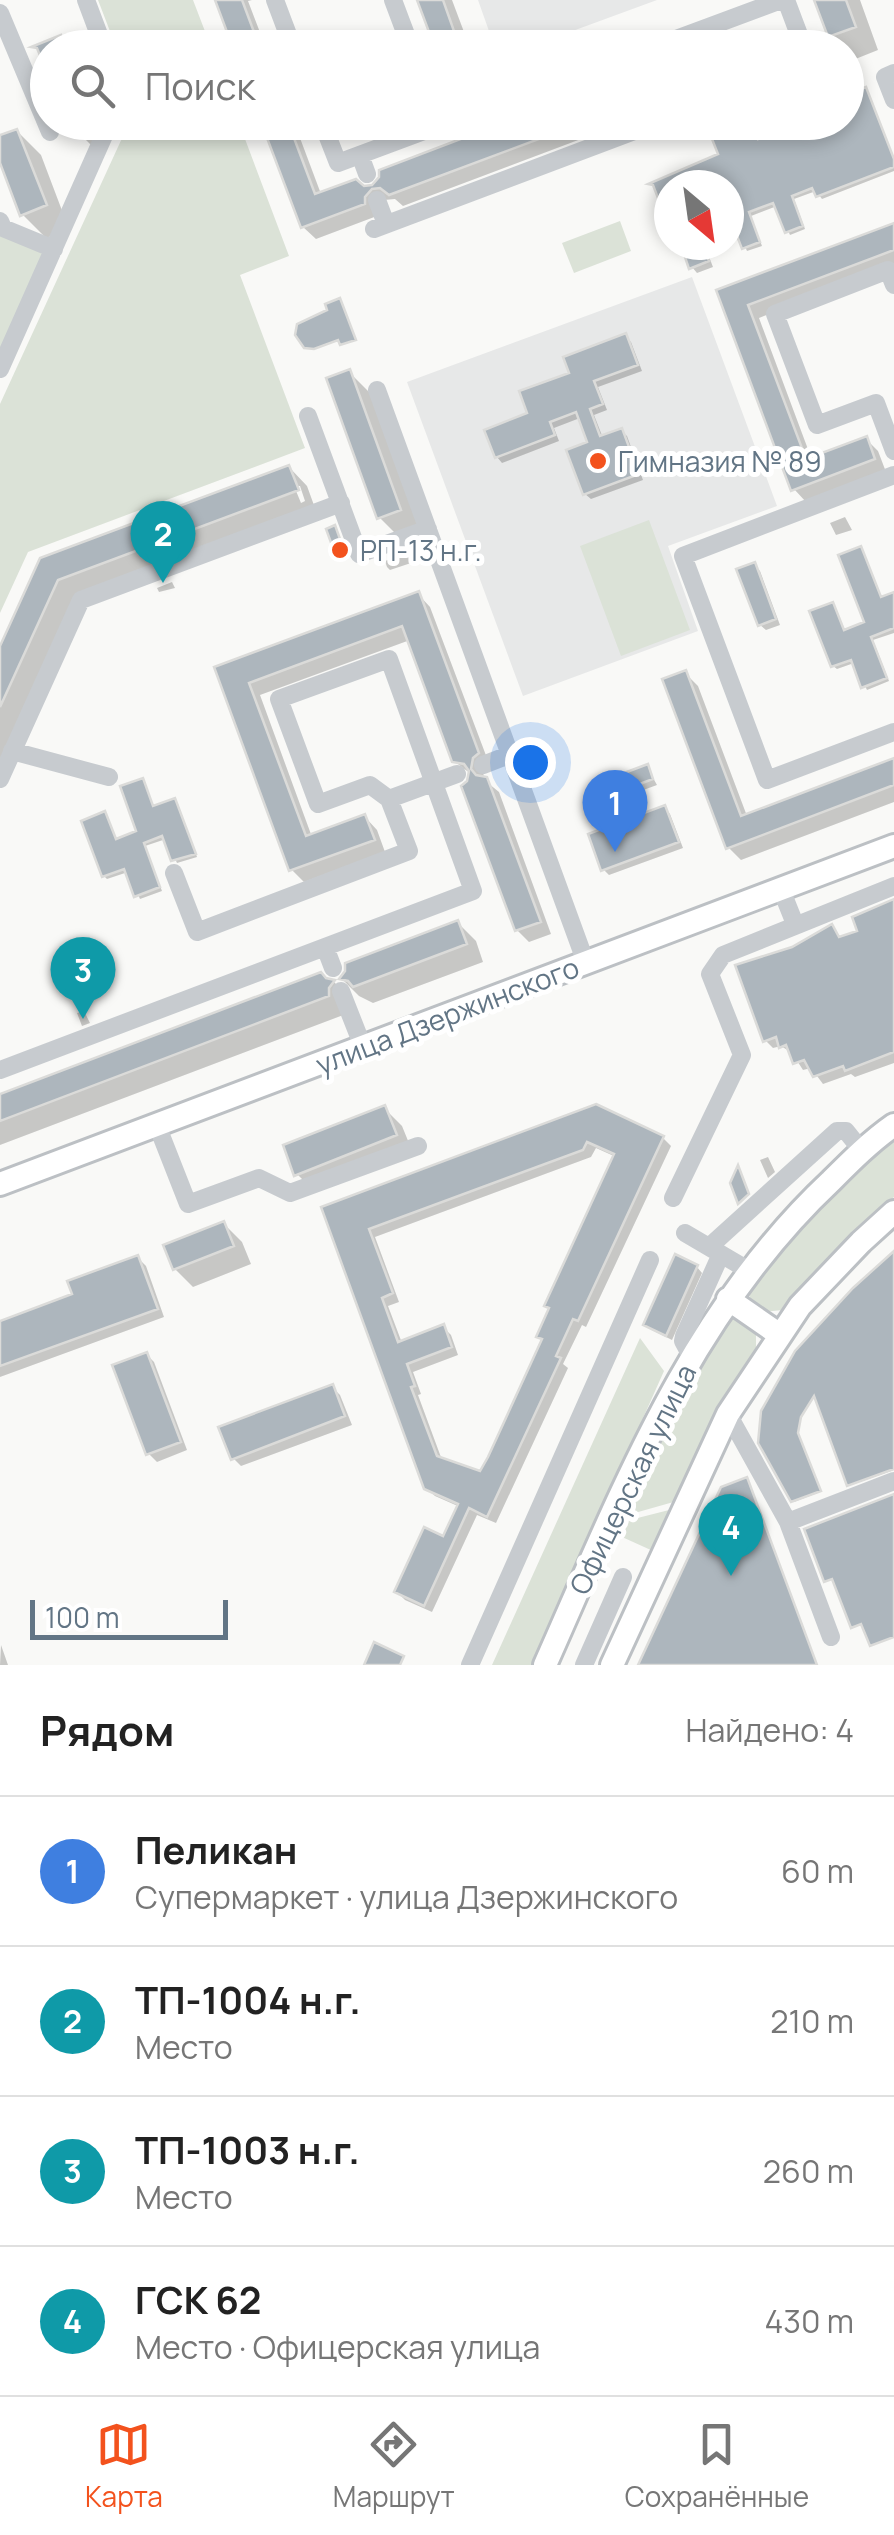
<!DOCTYPE html>
<html lang="ru">
<head>
<meta charset="utf-8">
<style>
  :root { --surface:#fff; --page:#f2f2f2; --text:#222; --muted:#767676; --line:#e0e0e0; --accent:#f3521d }
  body { margin:0; font-family:Manrope,sans-serif; background:var(--page); color:var(--text) }
  .compass { position:absolute; left:654px; top:170px; width:90px; height:90px; border-radius:50%; background:var(--surface); box-shadow:0 5px 15px #0003; rotate:151deg }
  .scale { position:absolute; left:30px; bottom:25px; width:198px; box-sizing:border-box; padding-left:10px; border:5px solid #627585; border-top:0; font-size:28px; line-height:35px; white-space:nowrap; color:#627585; -webkit-text-stroke:8px #fff; paint-order:stroke }
  .you { position:absolute; left:530px; top:762px; width:35px; height:35px; margin:-25px; border:8px solid #fff; border-radius:50%; background:#1a73e8; box-shadow:0 0 0 15px #1a73e833 }
  .badge { display:grid; place-items:center; width:65px; height:65px; border-radius:50%; background:var(--accent); color:#fff; font-size:32px; font-weight:700 }
  .pin { position:absolute; translate:-50% -82px; filter:drop-shadow(0 2px 5px #0008) }
  .pin::after { content:''; position:absolute; top:52px; width:35px; height:30px; background:inherit; clip-path:polygon(0 0,100% 0,50% 100%) }
  .list { margin:0; padding:0; list-style:none }
  h2 { display:flex; justify-content:space-between; align-items:center; height:130px; margin:0; padding:0 40px; font-size:42px }
  h2 small { font-size:32px; font-weight:400; color:var(--muted) }
  .list li { display:grid; grid-template-columns:65px 1fr auto; gap:30px; align-items:center; box-sizing:border-box; height:150px; padding:0 40px; border-top:2px solid var(--line) }
  .list b { display:block; font-size:38px; white-space:nowrap }
  .list p { margin:0; font-size:32px; white-space:nowrap; color:var(--muted) }
  .list em { font-size:32px; font-style:normal; color:var(--muted) }
  .icon { flex:none; width:55px; height:55px; fill:none; stroke:currentColor; stroke-width:2; stroke-linecap:round; stroke-linejoin:round }
  .map { position:relative; flex:none; width:894px; height:1665px; overflow:hidden }
  .search { position:absolute; background:var(--surface); box-shadow:0 5px 15px #0003; left:30px; right:30px; top:30px; height:110px; display:flex; align-items:center; gap:25px; box-sizing:border-box; padding:0 35px; border-radius:55px; color:var(--muted); font-size:38px }
  .sheet { height:730px; background:var(--surface) }
  nav { display:flex; justify-content:space-around; align-items:center; box-sizing:border-box; height:140px; border-top:2px solid var(--line); background:var(--surface); font-size:28px; color:var(--muted) }
  nav a { display:grid; justify-items:center; gap:5px }
  nav .on { color:var(--accent) }
  .map>svg:first-child { display:block }
</style>
</head>
<body>
<div class="map">
<svg width="894" height="1665" viewBox="0 0 894 1665">
  <rect width="100%" height="100%" fill="#f9f9f7"/>
  <path fill="#e7e8e8" d="M 478,0 L 657,0 L 529,47 L 495,48 Z
    M 692,277 L 777,506 L 668,546 L 698,631 L 523,696 L 407,382 Z"/>
  <path fill="#dbe2d7" d="M 98,0 L 193,0 L 211,47 L 116,47 Z
    M 129,123 L 239,123 L 289,256 L 240,275 L 305,448 L 28,552 L 0,613 L 0,404 Z
    M 620,221 L 631,251 L 574,273 L 562,243 Z
    M 0,233 L 45,253 L 0,353 Z
    M 649,520 L 690,630 L 621,656 L 580,546 Z
    M 894,1139 L 894,1197 L 783,1310 L 762,1312 L 751,1303 L 747,1284 L 812,1213 Z
    M 735,1318 L 745,1322 L 756,1333 L 756,1349 L 677,1501 L 617,1518 L 698,1358 L 728,1319 Z
    M 640,1338 L 664,1371 L 533,1665 L 492,1665 Z
    M 673,1509 L 653,1551 L 611,1532 L 614,1524 Z"/>
  <path fill="#0003" fill-rule="evenodd" d="M 218,0 L 252,0 L 248,1 L 266,48 L 236,48 Z
    M 420,0 L 452,0 L 470,48 L 437,48 Z
    M 816,0 L 860,0 L 878,50 L 853,60 L 846,53 L 846,48 L 841,48 L 830,36 Z
    M 740,37 L 751,48 L 711,48 Z
    M 866,90 L 894,158 L 894,171 L 822,199 L 816,191 L 794,199 L 805,229 L 790,235 L 777,206 L 751,216 L 762,246 L 747,251 L 734,222 L 729,224 L 729,185 L 669,185 L 669,219 L 655,184 L 722,156 L 731,122 L 752,122 L 760,141 L 846,122 Z
    M 68,122 L 107,122 L 113,138 L 92,146 Z
    M 264,122 L 294,122 L 321,194 L 373,188 L 512,122 L 626,122 L 403,206 L 395,199 L 384,200 L 377,216 L 316,239 L 303,227 Z
    M 17,131 L 41,155 L 69,229 L 46,238 L 22,214 L 0,156 L 0,138 Z
    M 894,226 L 894,266 L 759,318 L 812,460 L 866,439 L 878,451 L 886,472 L 806,502 L 794,489 L 719,292 Z
    M 696,245 L 706,249 L 713,267 L 697,273 L 692,267 Z
    M 625,336 L 631,342 L 642,371 L 598,387 L 607,410 L 594,415 L 603,438 L 621,431 L 627,436 L 643,480 L 591,499 L 585,494 L 590,444 L 580,418 L 554,428 L 559,441 L 502,463 L 497,457 L 530,414 L 572,374 Z
    M 349,372 L 373,396 L 423,533 L 403,541 L 379,517 Z
    M 289,467 L 307,486 L 315,508 L 76,597 L 0,763 L 0,651 L 42,560 ZM 294,486 L 300,486 L 305,501 L 301,503 Z
    M 845,517 L 852,530 L 836,535 L 830,523 Z
    M 860,549 L 882,600 L 894,595 L 894,633 L 873,640 L 889,681 L 867,690 L 854,663 L 837,669 L 833,666 L 833,605 L 845,632 L 867,623 Z
    M 409,552 L 414,562 L 390,570 L 387,567 L 385,561 Z
    M 754,565 L 760,571 L 780,625 L 766,630 L 760,625 Z
    M 172,582 L 175,588 L 159,592 L 157,588 Z
    M 418,594 L 430,607 L 490,766 L 484,771 L 483,779 L 499,792 L 551,934 L 529,942 L 517,930 L 471,774 L 454,761 L 410,640 L 260,695 L 312,837 L 365,817 L 377,830 L 385,852 L 304,882 L 292,870 L 217,669 Z
    M 685,673 L 698,686 L 747,816 L 894,760 L 894,802 L 741,860 L 728,847 Z
    M 647,767 L 657,785 L 605,804 L 599,798 Z
    M 142,781 L 155,808 L 174,801 L 178,804 L 197,857 L 177,863 L 166,839 L 145,846 L 162,891 L 140,899 L 128,872 L 107,879 L 104,876 L 105,814 L 117,841 L 140,833 Z
    M 665,808 L 670,814 L 683,848 L 609,875 L 604,870 Z
    M 894,900 L 894,1063 L 855,1077 L 851,1074 L 823,1084 L 811,1068 L 803,1070 L 792,1053 L 781,1046 L 773,1048 L 765,1040 L 793,949 L 832,928 L 842,939 L 860,933 Z
    M 458,923 L 476,941 L 483,962 L 373,1003 L 359,996 L 342,979 L 348,972 Z
    M 326,981 L 334,982 L 352,1000 L 346,1014 L 0,1145 L 0,1097 Z
    M 84,1011 L 90,1023 L 82,1026 L 77,1013 Z
    M 595,1107 L 663,1138 L 671,1146 L 586,1327 L 582,1325 L 563,1364 L 568,1368 L 496,1523 L 477,1515 L 432,1612 L 405,1600 L 397,1592 L 444,1540 L 460,1507 L 435,1496 L 426,1488 L 324,1209 ZM 596,1148 L 616,1157 L 544,1341 L 481,1474 L 442,1460 L 418,1395 L 421,1394 L 413,1372 L 458,1355 L 451,1335 L 443,1327 L 402,1343 L 388,1306 L 399,1302 L 375,1237 L 591,1157 Z
    M 384,1108 L 402,1126 L 413,1153 L 315,1192 L 297,1174 Z
    M 768,1157 L 775,1172 L 768,1178 L 760,1160 Z
    M 224,1224 L 242,1242 L 251,1264 L 193,1287 L 175,1269 Z
    M 894,1254 L 894,1470 L 851,1485 L 816,1394 L 801,1418 L 798,1436 L 820,1492 L 794,1502 L 761,1443 Z
    M 138,1258 L 146,1266 L 164,1317 L 0,1377 L 0,1323 L 75,1296 Z
    M 697,1267 L 702,1273 L 672,1340 L 652,1330 L 646,1325 Z
    M 146,1354 L 154,1362 L 187,1450 L 157,1462 L 149,1454 Z
    M 332,1387 L 340,1395 L 352,1425 L 241,1466 L 233,1458 Z
    M 1,1645 L 8,1665 L 0,1665 Z"/>
  <path fill="#adb6bd" stroke="#dbdbd9" stroke-width="2.5" fill-rule="evenodd" d="M 215,0 L 242,0 L 260,48 L 233,48 Z
    M 417,0 L 443,0 L 460,48 L 435,48 Z
    M 814,0 L 846,0 L 856,27 L 828,37 Z
    M 61,35 L 65,48 L 48,48 L 47,73 L 37,48 L 31,47 Z
    M 866,87 L 894,159 L 894,167 L 816,197 L 812,188 L 792,196 L 803,226 L 785,233 L 773,203 L 749,212 L 760,242 L 742,249 L 729,215 L 729,185 L 669,185 L 668,224 L 653,185 L 648,184 L 718,154 L 708,129 L 724,122 L 752,122 L 758,139 L 789,127 L 787,122 L 846,122 L 846,95 Z
    M 261,122 L 288,122 L 315,194 L 356,179 L 364,186 L 372,185 L 379,177 L 379,170 L 505,122 L 579,124 L 389,195 L 380,188 L 372,189 L 365,197 L 365,204 L 301,228 Z
    M 17,129 L 47,205 L 20,216 L 0,163 L 0,135 Z
    M 894,223 L 894,250 L 748,305 L 806,459 L 867,436 L 875,459 L 791,491 L 716,290 Z
    M 689,245 L 702,245 L 709,261 L 689,269 L 682,248 Z
    M 340,298 L 356,340 L 340,345 L 338,340 L 314,349 L 304,348 L 295,335 L 297,324 L 327,310 L 325,304 Z
    M 626,333 L 638,365 L 594,381 L 603,404 L 590,409 L 600,436 L 622,428 L 639,474 L 583,495 L 566,450 L 587,442 L 576,412 L 550,422 L 555,435 L 495,458 L 484,430 L 527,413 L 519,391 L 569,373 L 563,357 Z
    M 350,369 L 401,510 L 377,519 L 326,378 Z
    M 289,465 L 299,490 L 58,580 L 0,707 L 0,646 L 40,558 Z
    M 335,525 L 346,556 L 337,559 L 326,529 Z
    M 861,546 L 881,597 L 894,592 L 894,628 L 871,637 L 887,678 L 861,688 L 851,660 L 831,667 L 809,611 L 833,602 L 844,630 L 864,622 L 838,555 Z
    M 755,562 L 776,619 L 758,626 L 736,569 Z
    M 419,591 L 479,753 L 473,758 L 471,769 L 476,775 L 487,777 L 541,922 L 515,931 L 461,786 L 467,781 L 469,771 L 464,764 L 452,762 L 402,626 L 249,683 L 306,836 L 365,814 L 375,840 L 289,871 L 214,667 Z
    M 686,670 L 741,816 L 894,758 L 894,785 L 726,849 L 662,679 Z
    M 648,764 L 653,779 L 597,800 L 592,785 Z
    M 143,778 L 153,806 L 175,798 L 196,854 L 171,861 L 162,836 L 144,843 L 160,887 L 134,897 L 124,869 L 102,877 L 81,821 L 105,811 L 116,839 L 136,831 L 120,786 Z
    M 665,805 L 679,842 L 601,871 L 588,834 Z
    M 894,899 L 894,1052 L 845,1071 L 843,1066 L 813,1077 L 804,1060 L 793,1064 L 786,1045 L 779,1048 L 776,1037 L 763,1042 L 735,965 L 792,947 L 832,924 L 839,937 L 857,931 L 852,917 Z
    M 458,920 L 467,944 L 353,987 L 348,981 L 339,979 L 345,971 L 345,963 Z
    M 321,972 L 326,978 L 335,980 L 329,988 L 329,996 L 0,1121 L 0,1094 Z
    M 596,1104 L 664,1136 L 578,1321 L 573,1319 L 556,1356 L 561,1358 L 487,1517 L 469,1508 L 424,1606 L 394,1592 L 424,1527 L 443,1536 L 458,1504 L 424,1489 L 321,1207 ZM 587,1142 L 614,1154 L 544,1306 L 549,1308 L 536,1337 L 542,1339 L 488,1457 L 480,1471 L 437,1456 L 411,1387 L 415,1386 L 407,1364 L 452,1347 L 444,1324 L 398,1342 L 382,1298 L 393,1293 L 369,1229 L 583,1150 Z
    M 385,1105 L 397,1135 L 294,1176 L 283,1145 Z
    M 738,1165 L 749,1194 L 738,1204 L 730,1183 Z
    M 224,1221 L 234,1246 L 173,1270 L 163,1245 Z
    M 894,1251 L 894,1469 L 847,1486 L 814,1396 L 801,1417 L 798,1433 L 821,1491 L 791,1502 L 758,1443 L 761,1411 L 795,1351 L 853,1288 Z
    M 675,1254 L 698,1265 L 666,1336 L 643,1325 Z
    M 138,1255 L 158,1309 L 0,1366 L 0,1321 L 72,1294 L 67,1281 Z
    M 147,1352 L 181,1442 L 146,1455 L 112,1365 Z
    M 333,1384 L 345,1416 L 231,1460 L 218,1427 Z
    M 747,1477 L 817,1665 L 638,1665 L 721,1487 Z
    M 894,1494 L 894,1637 L 870,1646 L 861,1624 L 851,1628 L 832,1579 L 824,1582 L 804,1529 Z
    M 374,1642 L 404,1656 L 400,1665 L 364,1665 Z"/>
  <g fill="none" stroke-linecap="round" stroke-linejoin="round">
    <defs>
      <path id="major" d="M 0,1184 L 894,846
        M 728,1299 L 780,1335
        M 545,1665 C 622,1492 690,1313 831,1181 C 851,1161 871,1141 894,1125
        M 612,1665 L 728,1414 L 800,1306 L 861,1242 L 894,1212"/>
    </defs>
    <use href="#major" stroke="#bcc0c4" stroke-width="28"/>
    <path stroke="#c7cbcf" stroke-width="18" d="M 86,0 L 104,48
      M 275,0 L 293,48
      M 393,0 L 411,48
      M 786,0 L 804,48
      M 0,13 L 50,132
      M 652,48 L 781,0
      M 894,73 L 885,77 L 894,100
      M 322,122 L 338,163 L 448,122
      M 360,155 L 367,174
      M 377,200 L 386,224
      M 0,221 L 3,228 L 54,249
      M 374,229 L 658,122
      M 894,285 L 888,270 L 775,314 L 817,425 L 876,403 L 894,451
      M 0,369 L 110,122
      M 377,390 L 586,963
      M 308,416 L 359,554 L 428,529
      M 894,475 L 683,556 L 767,780 L 894,732
      M 12,751 L 109,777
      M 483,765 L 509,755
      M 0,779 L 81,600 L 341,503
      M 389,799 L 457,774
      M 781,889 L 795,924
      M 325,947 L 333,968
      M 341,991 L 363,1047
      M 0,1070 L 473,891 L 389,659 L 279,699 L 318,804 L 370,785 L 389,799 L 409,851 L 197,932 L 174,873
      M 157,1125 L 188,1204 L 259,1178 L 290,1193 L 418,1146
      M 673,1198 L 742,1055 L 710,974 L 723,955 L 894,886
      M 685,1233 L 748,1270
      M 709,1247 L 837,1131 L 846,1131 L 862,1151
      M 691,1356 L 683,1341 L 684,1336 L 721,1254
      M 728,1414 L 788,1522 L 894,1481
      M 788,1522 L 831,1637
      M 470,1665 L 650,1260
      M 584,1665 L 623,1577"/>
    <use href="#major" stroke="#fff" stroke-width="22"/>
  </g>
  <g fill="#f3521d" stroke="#fff" stroke-width="4">
    <circle cx="598" cy="461" r="10"/>
    <circle cx="340" cy="550" r="10"/>
  </g>
  <g text-anchor="middle" dominant-baseline="central" stroke-width="10" stroke-linejoin="round" paint-order="stroke">
    <g font-size="28" fill="#627585" stroke="#fff" text-anchor="start">
      <text x="618" y="461">Гимназия № 89</text>
      <text x="360" y="550">РП-13 н.г.</text>
    </g>
    <g font-size="28" fill="#627585" stroke="#fff">
      <text transform="translate(447 1015) rotate(-21)">улица Дзержинского</text>
      <text transform="translate(632 1479) rotate(-64)">Офицерская улица</text>
    </g>
  </g>
</svg>
<svg class="compass" viewBox="-18 -18 36 36"><path d="M0-13l5 13h-10z" fill="#e53935"/><path d="M0 13l5-13h-10z" fill="#767676"/></svg>
<div class="scale">100 m</div>
<div class="you"></div>
<div class="pin badge" style="left:615px;top:852px;background:#3f7fe0">1</div>
<div class="pin badge" style="left:163px;top:583px;background:#0f9aa8">2</div>
<div class="pin badge" style="left:83px;top:1019px;background:#0f9aa8">3</div>
<div class="pin badge" style="left:731px;top:1576px;background:#0f9aa8">4</div>
<div class="search"><svg class="icon" aria-label="search" viewBox="0 0 24 24"><circle cx="10" cy="10" r="6"/><path d="M15 15l6 6"/></svg>Поиск</div>
</div>
<section class="sheet">
<h2>Рядом<small>Найдено: 4</small></h2>
<ul class="list">
<li><span class="badge" style="background:#3f7fe0">1</span><div><b>Пеликан</b><p>Супермаркет · улица Дзержинского</p></div><em>60 m</em></li>
<li><span class="badge" style="background:#0f9aa8">2</span><div><b>ТП-1004 н.г.</b><p>Место</p></div><em>210 m</em></li>
<li><span class="badge" style="background:#0f9aa8">3</span><div><b>ТП-1003 н.г.</b><p>Место</p></div><em>260 m</em></li>
<li><span class="badge" style="background:#0f9aa8">4</span><div><b>ГСК 62</b><p>Место · Офицерская улица</p></div><em>430 m</em></li>
</ul>
</section>
<nav>
<a class="on"><svg class="icon" aria-label="map" viewBox="0 0 24 24"><path d="M3 6l6-2 6 2 6-2v14l-6 2-6-2-6 2zM9 4v14M15 6v14"/></svg>Карта</a>
<a><svg class="icon" aria-label="directions" viewBox="0 0 24 24"><path d="M12 3l9 9-9 9-9-9zM9 14v-3h6M13 9l2 2-2 2"/></svg>Маршрут</a>
<a><svg class="icon" aria-label="saved" viewBox="0 0 24 24"><path d="M7 4h10v16l-5-4-5 4z"/></svg>Сохранённые</a>
</nav>
</body>
</html>
